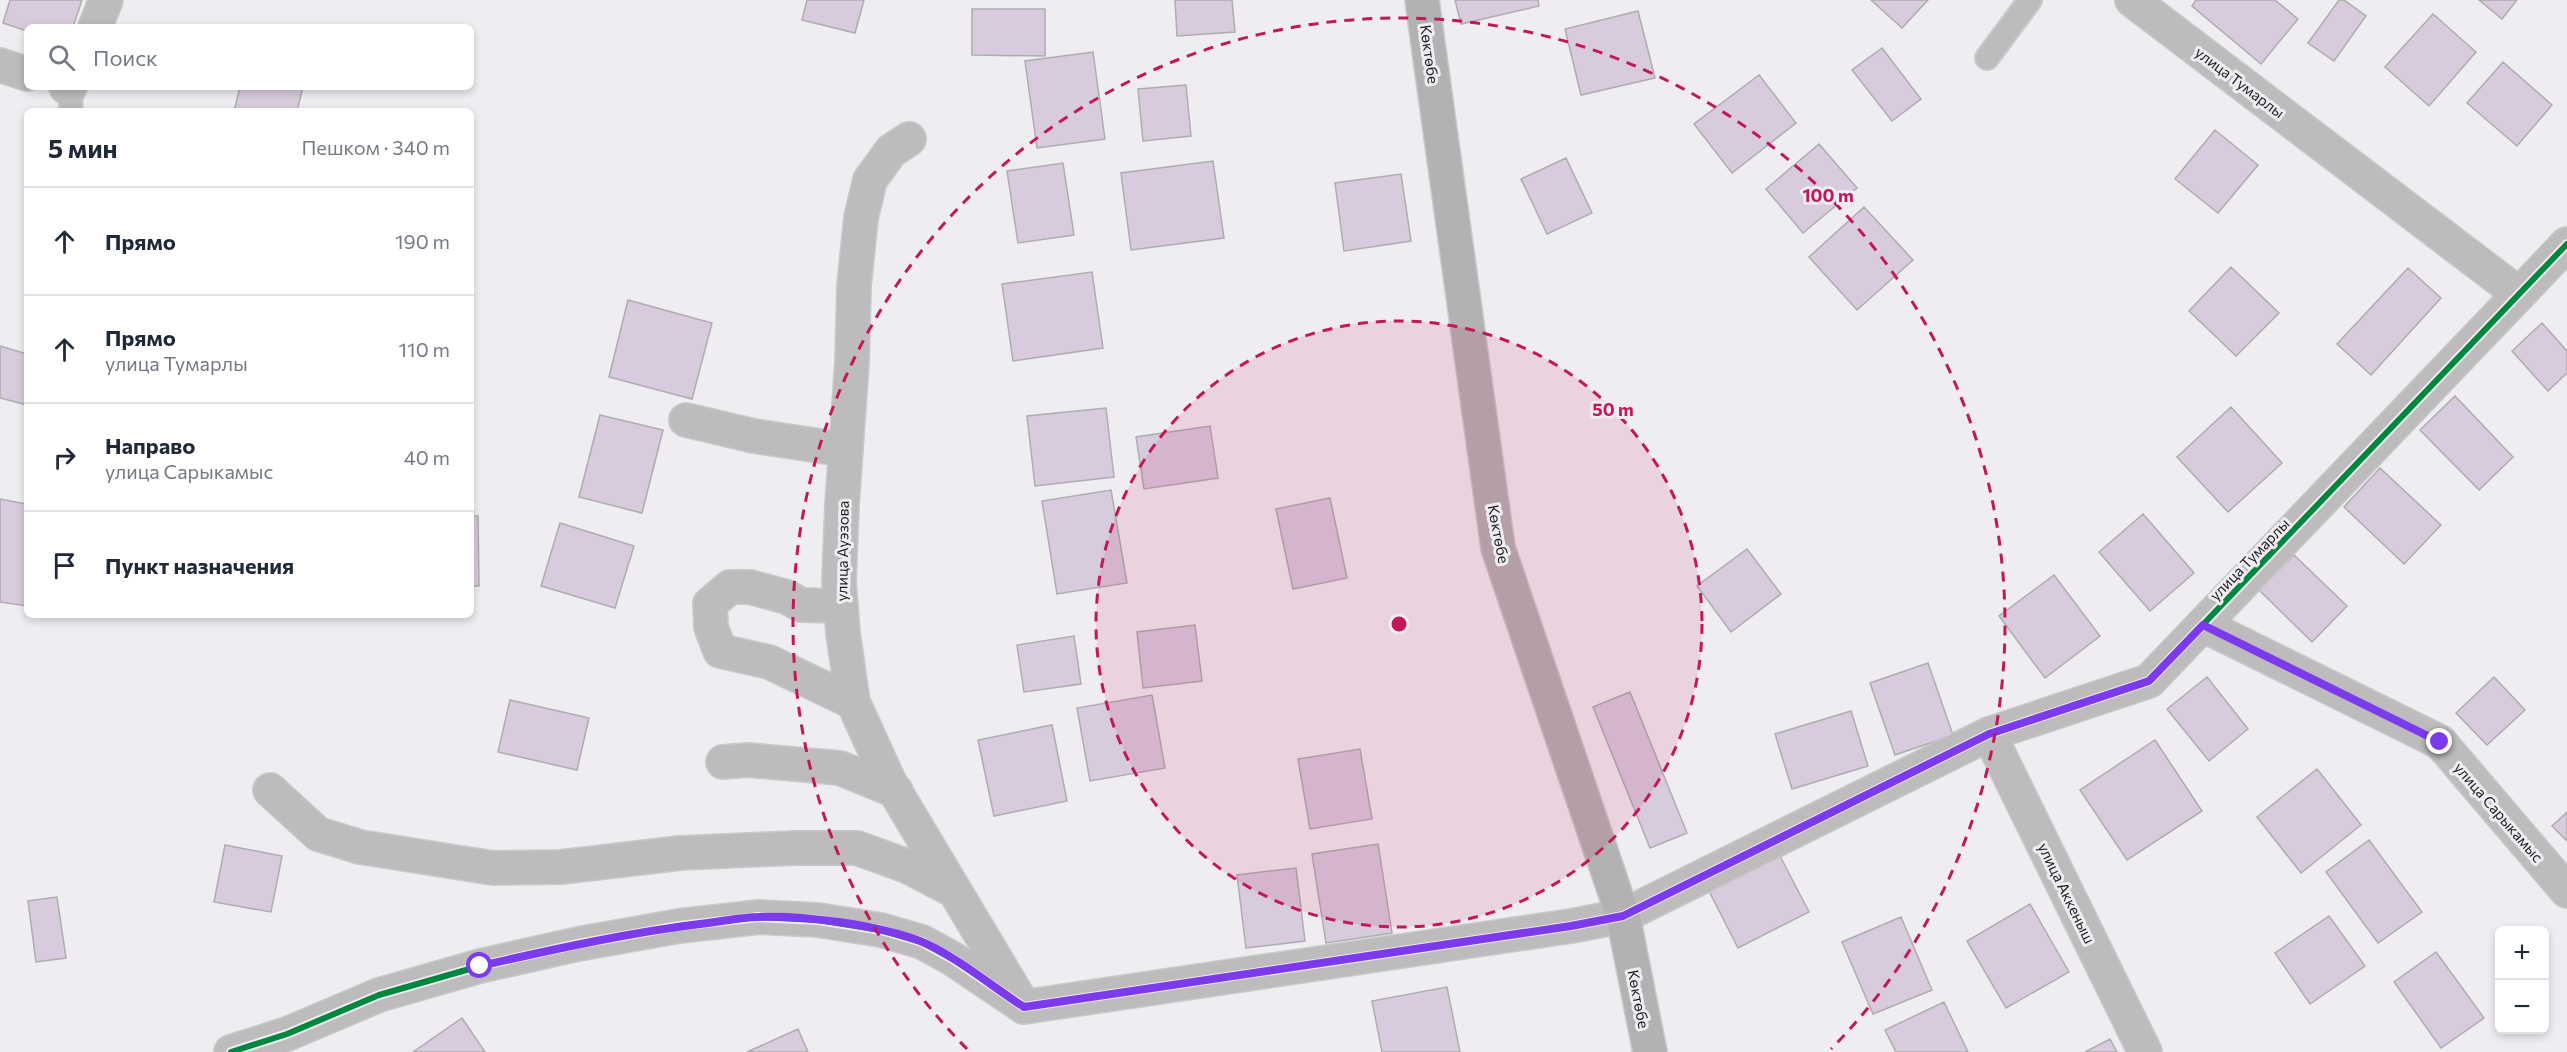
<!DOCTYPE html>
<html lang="ru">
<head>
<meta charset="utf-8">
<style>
  :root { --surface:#fff; --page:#f6f6f7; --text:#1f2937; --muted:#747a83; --line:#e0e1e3 }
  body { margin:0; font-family:Commissioner,sans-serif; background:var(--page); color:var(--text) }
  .controls { position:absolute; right:18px; bottom:18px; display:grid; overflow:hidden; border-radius:9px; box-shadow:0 3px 9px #0003 }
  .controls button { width:54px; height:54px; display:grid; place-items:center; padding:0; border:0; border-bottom:2px solid var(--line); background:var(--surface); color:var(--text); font:30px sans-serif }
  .stop { position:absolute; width:18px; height:18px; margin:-14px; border:4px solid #7c3aed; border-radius:50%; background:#fff }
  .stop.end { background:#7c3aed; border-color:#fff; box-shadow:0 2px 6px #0008 }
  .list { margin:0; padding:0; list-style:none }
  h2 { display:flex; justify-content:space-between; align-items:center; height:78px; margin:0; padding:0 24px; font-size:26px }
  h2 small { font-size:20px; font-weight:400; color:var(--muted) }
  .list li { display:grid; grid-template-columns:39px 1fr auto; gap:18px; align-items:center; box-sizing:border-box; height:108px; padding:0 24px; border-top:2px solid var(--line) }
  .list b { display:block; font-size:22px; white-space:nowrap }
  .list p { margin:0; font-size:20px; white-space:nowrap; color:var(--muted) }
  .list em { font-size:20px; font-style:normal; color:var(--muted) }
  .icon { flex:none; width:33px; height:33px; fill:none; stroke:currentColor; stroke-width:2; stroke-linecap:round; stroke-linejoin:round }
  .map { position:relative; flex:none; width:2567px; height:1052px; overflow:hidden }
  .search { position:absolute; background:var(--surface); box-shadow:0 3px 9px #0003; left:24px; top:24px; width:450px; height:66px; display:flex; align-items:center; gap:15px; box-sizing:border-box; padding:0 21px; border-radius:9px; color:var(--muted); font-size:22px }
  .panel { position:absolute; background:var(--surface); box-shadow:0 3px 9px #0003; left:24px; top:108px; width:450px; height:510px; border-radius:9px }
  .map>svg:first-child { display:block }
</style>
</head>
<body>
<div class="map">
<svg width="2567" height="1052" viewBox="0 0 2567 1052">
  <rect width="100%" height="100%" fill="#efedf1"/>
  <path fill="#d8cbdd" stroke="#adacae" stroke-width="1.5" d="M 10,0 L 82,0 L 73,27 L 27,27 L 27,31 L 3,23 Z
    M 807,0 L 864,0 L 855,33 L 802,20 Z
    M 1175,0 L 1232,0 L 1235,32 L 1177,36 Z
    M 1455,0 L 1538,0 L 1539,6 L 1461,24 Z
    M 1871,0 L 1928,0 L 1902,28 Z
    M 2196,0 L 2275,0 L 2298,19 L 2261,64 L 2192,6 Z
    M 2339,0 L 2344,0 L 2366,16 L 2334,61 L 2308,43 Z
    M 2479,0 L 2517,0 L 2502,19 Z
    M 972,9 L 1045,9 L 1045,56 L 972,55 Z
    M 1638,11 L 1655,78 L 1581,95 L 1565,29 Z
    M 2433,14 L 2476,52 L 2429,106 L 2385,67 Z
    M 1882,48 L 1921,99 L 1892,121 L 1852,70 Z
    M 1093,52 L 1105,139 L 1037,148 L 1025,61 Z
    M 2503,62 L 2552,105 L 2517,146 L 2467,103 Z
    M 1759,75 L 1796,123 L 1732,173 L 1694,124 Z
    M 1186,85 L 1191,136 L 1143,141 L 1138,89 Z
    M 240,87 L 303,87 L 297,111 L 234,111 Z
    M 2215,130 L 2258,165 L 2218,213 L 2175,179 Z
    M 1819,144 L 1857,188 L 1803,233 L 1766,189 Z
    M 1566,158 L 1592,213 L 1547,234 L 1521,179 Z
    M 1213,161 L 1224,238 L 1131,250 L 1121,173 Z
    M 1063,163 L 1074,235 L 1018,243 L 1007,171 Z
    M 1401,174 L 1411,241 L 1344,251 L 1335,183 Z
    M 1864,207 L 1913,260 L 1857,310 L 1809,257 Z
    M 2231,267 L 2279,313 L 2236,356 L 2189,311 Z
    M 2408,268 L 2441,298 L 2371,375 L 2337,344 Z
    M 1092,272 L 1103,348 L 1013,361 L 1002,284 Z
    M 628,300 L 712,323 L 692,399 L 609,377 Z
    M 2542,323 L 2567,351 L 2567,373 L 2548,391 L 2512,351 Z
    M 0,346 L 27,354 L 27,405 L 0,398 Z
    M 2455,396 L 2513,457 L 2479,490 L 2420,430 Z
    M 2231,407 L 2282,463 L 2228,512 L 2177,457 Z
    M 1106,408 L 1114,477 L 1035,486 L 1027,416 Z
    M 600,415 L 663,430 L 642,513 L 579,497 Z
    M 1210,426 L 1218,478 L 1144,489 L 1136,437 Z
    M 2380,468 L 2441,525 L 2404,564 L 2344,507 Z
    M 1111,490 L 1127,583 L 1057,594 L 1042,501 Z
    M 1330,498 L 1347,578 L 1293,589 L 1276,509 Z
    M 0,499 L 27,504 L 27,606 L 0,602 Z
    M 2143,514 L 2194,573 L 2150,611 L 2099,552 Z
    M 471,516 L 478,516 L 479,586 L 471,586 Z
    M 560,523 L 634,546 L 615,608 L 541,586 Z
    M 1747,549 L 1781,594 L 1731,632 L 1697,586 Z
    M 2294,555 L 2347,606 L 2312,642 L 2259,590 Z
    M 2054,575 L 2100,636 L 2045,678 L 1999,616 Z
    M 1195,625 L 1202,681 L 1143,688 L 1137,632 Z
    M 1074,636 L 1081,684 L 1024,692 L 1017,645 Z
    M 1928,663 L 1953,735 L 1895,755 L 1870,683 Z
    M 2207,677 L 2248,729 L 2209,761 L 2167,709 Z
    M 2494,677 L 2525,710 L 2487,745 L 2456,713 Z
    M 1630,692 L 1687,833 L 1650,848 L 1593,707 Z
    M 1152,695 L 1165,768 L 1090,781 L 1077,708 Z
    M 510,700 L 589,718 L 577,770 L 498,752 Z
    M 1851,711 L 1868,766 L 1792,789 L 1775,734 Z
    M 1052,725 L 1067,801 L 994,816 L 978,740 Z
    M 2155,740 L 2202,811 L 2127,860 L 2080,790 Z
    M 1360,749 L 1372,819 L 1310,829 L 1298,759 Z
    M 2317,769 L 2361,825 L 2301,873 L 2257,817 Z
    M 2567,812 L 2567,841 L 2552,826 Z
    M 2369,840 L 2422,912 L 2378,943 L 2326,872 Z
    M 1378,844 L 1392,933 L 1326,943 L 1312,854 Z
    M 225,845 L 282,856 L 271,912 L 214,902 Z
    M 1780,856 L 1809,912 L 1738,948 L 1709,891 Z
    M 1296,868 L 1305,941 L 1246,948 L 1237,875 Z
    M 57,897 L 66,958 L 36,962 L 28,901 Z
    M 2030,904 L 2069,972 L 2006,1008 L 1967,941 Z
    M 2329,916 L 2365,966 L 2310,1004 L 2275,953 Z
    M 1901,917 L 1932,990 L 1873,1014 L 1842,942 Z
    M 2436,952 L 2484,1018 L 2441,1048 L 2394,982 Z
    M 1447,987 L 1460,1052 L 1382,1052 L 1372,1001 Z
    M 1944,1002 L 1968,1052 L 1896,1052 L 1885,1030 Z
    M 462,1018 L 485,1052 L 413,1052 Z
    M 798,1029 L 808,1052 L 747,1052 Z
    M 2110,1039 L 2117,1052 L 2085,1052 Z"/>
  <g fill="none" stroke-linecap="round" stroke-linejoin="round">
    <defs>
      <path id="lane" d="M 1987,58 L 2030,0
        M 70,88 L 71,111"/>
      <path id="street" d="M 2132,0 L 2519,294
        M 95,27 L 106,0
        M 0,65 L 27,74
        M 66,87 L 70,87
        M 909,139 L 891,151 L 870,180 L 861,218 L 854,286 L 852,362 L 842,505 L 839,581 L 843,633 L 853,702 L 889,781 L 1020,1000
        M 686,420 L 754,436 L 846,450
        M 841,606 L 801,605 L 787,597 L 750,587 L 730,587 L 710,604 L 711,627 L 720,651 L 769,662 L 853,702
        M 2203,625 L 2440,742 L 2567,891
        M 1989,734 L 2145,1052
        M 723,762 L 748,760 L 840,768 L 896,791
        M 270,790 L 318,834 L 360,847 L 493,868 L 561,867 L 680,853 L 794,848 L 857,848 L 907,866 L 955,891
        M 231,1052 L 287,1034 L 379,995 L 480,966 L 578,944 L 679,926 L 759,917 L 818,920 L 881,930 L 922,942 L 953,959 L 1024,1007 L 1571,926 L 1623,916 L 1989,734 L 2149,681 L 2567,244"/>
      <path id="secondary" d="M 1422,0 L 1498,548 L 1623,916 L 1650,1052"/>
    </defs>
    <use href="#lane" stroke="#c9c8ca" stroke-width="26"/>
    <use href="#street" stroke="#c9c8ca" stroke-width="36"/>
    <use href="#secondary" stroke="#c9c8ca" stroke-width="36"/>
    <use href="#lane" stroke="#bdbbbb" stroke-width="22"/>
    <use href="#street" stroke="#bdbbbb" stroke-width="33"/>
    <use href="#secondary" stroke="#b3b2b2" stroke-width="33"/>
    <defs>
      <path id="cycleway" d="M 231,1052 L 287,1034 L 379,995 L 480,966 L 578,944 L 679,926 L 759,917 L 818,920 L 881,930 L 922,942 L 953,959 L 1024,1007 L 1571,926 L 1623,916 L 1989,734 L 2149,681 L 2567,244"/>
    </defs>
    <use href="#cycleway" stroke="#efecf2" stroke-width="10"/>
    <use href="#cycleway" stroke="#00873e" stroke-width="6"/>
  </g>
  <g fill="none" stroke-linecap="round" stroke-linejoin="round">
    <path stroke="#7c3aed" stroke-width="8" d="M 480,966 C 555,949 631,932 708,923 C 725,921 742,917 758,917 C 805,915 877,925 920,941 C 953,954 994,988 1024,1007 L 1571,926 L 1623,916 L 1989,734 L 2149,681 L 2203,625 L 2440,742"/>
  </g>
  <circle cx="1399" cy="624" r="303" fill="#c2185b" fill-opacity=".12"/>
  <g fill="none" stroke="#c2185b" stroke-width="3" stroke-dasharray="10 8">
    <circle cx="1399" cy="624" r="303"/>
    <path d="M967 1049A606 606 0 1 1 1831 1049"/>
  </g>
  <g text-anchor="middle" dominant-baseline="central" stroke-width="6" stroke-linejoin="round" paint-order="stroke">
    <g font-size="15" fill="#1c1b1d" stroke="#efecf2">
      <text transform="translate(1430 54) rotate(82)">Көктөбе</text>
      <text transform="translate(2240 82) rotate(37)">улица Тумарлы</text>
      <text transform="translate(1499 534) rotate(79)">Көктөбе</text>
      <text transform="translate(842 551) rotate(-89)">улица Ауэзова</text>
      <text transform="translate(2249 559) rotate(-46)">улица Тумарлы</text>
      <text transform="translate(2499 812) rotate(49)">улица Сарыкамыс</text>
      <text transform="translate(2067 893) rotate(64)">улица Аккеныш</text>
      <text transform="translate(1639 999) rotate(79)">Көктөбе</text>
    </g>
  </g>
  <circle cx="1399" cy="624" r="9" fill="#c2185b" stroke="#efecf2" stroke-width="3"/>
  <g font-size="18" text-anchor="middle" font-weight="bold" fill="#c2185b" stroke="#efecf2" stroke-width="6" stroke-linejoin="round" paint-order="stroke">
    <text x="1828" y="202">100 m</text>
    <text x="1613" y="416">50 m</text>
  </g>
</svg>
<div class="controls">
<button>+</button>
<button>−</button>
</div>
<div class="stop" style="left:480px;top:966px"></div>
<div class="stop end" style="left:2440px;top:742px"></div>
<div class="search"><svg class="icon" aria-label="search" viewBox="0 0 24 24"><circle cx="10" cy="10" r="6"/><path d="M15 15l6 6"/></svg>Поиск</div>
<section class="panel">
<h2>5 мин<small>Пешком · 340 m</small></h2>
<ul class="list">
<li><svg class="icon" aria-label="ahead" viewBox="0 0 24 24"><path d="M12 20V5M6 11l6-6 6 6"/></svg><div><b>Прямо</b></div><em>190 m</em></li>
<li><svg class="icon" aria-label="ahead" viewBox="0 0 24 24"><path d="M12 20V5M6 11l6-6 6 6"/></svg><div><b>Прямо</b><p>улица Тумарлы</p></div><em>110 m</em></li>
<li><svg class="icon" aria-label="right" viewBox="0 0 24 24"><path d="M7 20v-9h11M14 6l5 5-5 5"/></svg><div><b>Направо</b><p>улица Сарыкамыс</p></div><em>40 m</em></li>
<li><svg class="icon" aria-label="arrive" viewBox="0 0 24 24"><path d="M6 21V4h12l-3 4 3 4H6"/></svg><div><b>Пункт назначения</b></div></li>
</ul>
</section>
</div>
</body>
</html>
